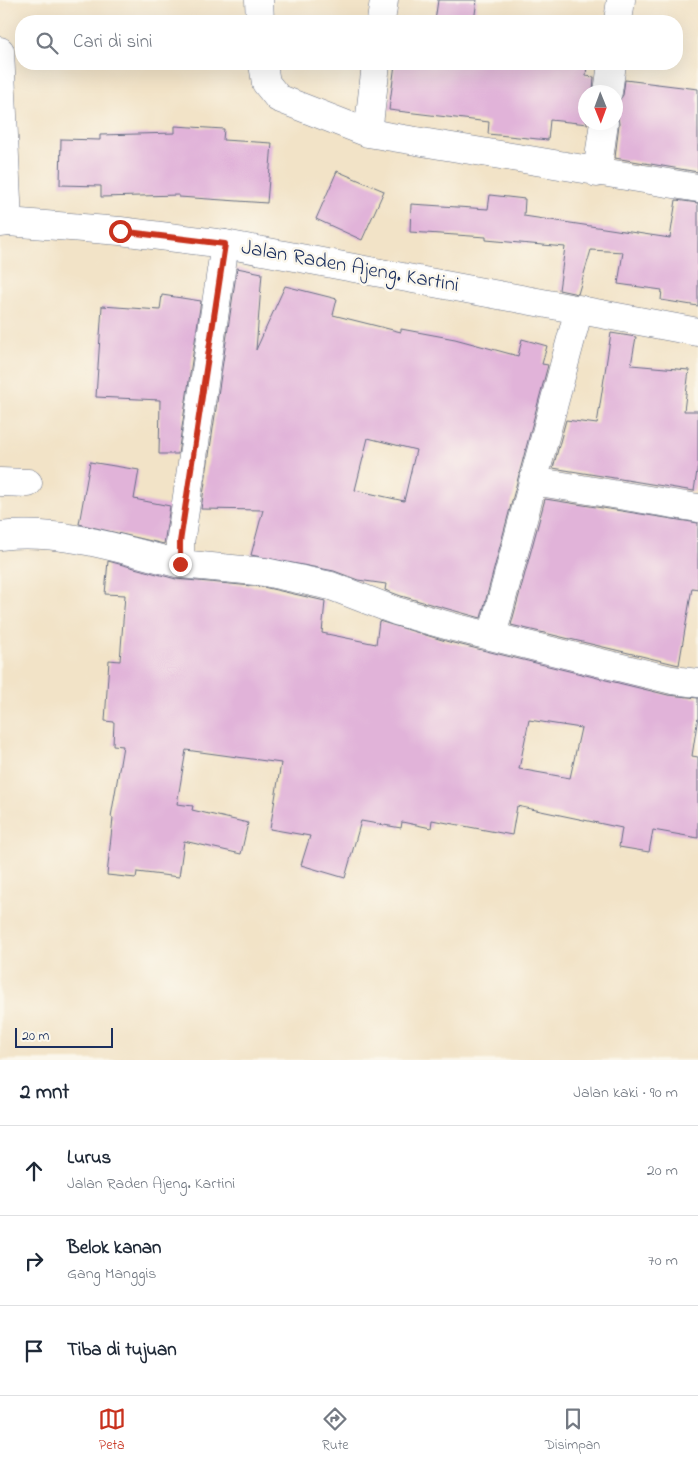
<!DOCTYPE html>
<html lang="id">
<head>
<meta charset="utf-8">
<style>
  :root { --surface:#fff; --page:#f6f6f7; --text:#1f2937; --muted:#747a83; --line:#e0e1e3; --accent:#c8321e }
  body { margin:0; font-family:"Indie Flower",sans-serif; background:var(--page); color:var(--text) }
  .compass { position:absolute; left:578px; top:85px; width:45px; height:45px; border-radius:50%; background:var(--surface); box-shadow:0 5px 20px #0002; rotate:179deg }
  .scale { position:absolute; left:15px; bottom:12px; width:98px; box-sizing:border-box; padding-left:5px; border:2px solid #1b2f5e; border-top:0; font-size:14px; line-height:18px; white-space:nowrap; color:#1b2f5e; -webkit-text-stroke:4px #fbf7ec; paint-order:stroke }
  .stop { position:absolute; width:15px; height:15px; margin:-11px; border:4px solid #c8321e; border-radius:50%; background:#fff }
  .stop.end { background:#c8321e; border-color:#fff; box-shadow:0 1px 5px #0008 }
  .list { margin:0; padding:0; list-style:none }
  h2 { display:flex; justify-content:space-between; align-items:center; height:65px; margin:0; padding:0 20px; font-size:21px }
  h2 small { font-size:16px; font-weight:400; color:var(--muted) }
  .list li { display:grid; grid-template-columns:32px 1fr auto; gap:15px; align-items:center; box-sizing:border-box; height:90px; padding:0 20px; border-top:1px solid var(--line) }
  .list b { display:block; font-size:19px; white-space:nowrap }
  .list p { margin:0; font-size:16px; white-space:nowrap; color:var(--muted) }
  .list em { font-size:16px; font-style:normal; color:var(--muted) }
  .icon { flex:none; width:28px; height:28px; fill:none; stroke:currentColor; stroke-width:2; stroke-linecap:round; stroke-linejoin:round }
  .map { position:relative; flex:none; width:698px; height:1060px; overflow:hidden }
  .search { position:absolute; background:var(--surface); box-shadow:0 5px 20px #0002; left:15px; right:15px; top:15px; height:55px; display:flex; align-items:center; gap:12px; box-sizing:border-box; padding:0 18px; border-radius:20px; color:var(--muted); font-size:19px }
  .sheet { height:335px; background:var(--surface) }
  nav { display:flex; justify-content:space-around; align-items:center; box-sizing:border-box; height:70px; border-top:1px solid var(--line); background:var(--surface); font-size:14px; color:var(--muted) }
  nav a { display:grid; justify-items:center; gap:2px }
  nav .on { color:var(--accent) }
  .map>svg:first-child { display:block }
</style>
</head>
<body>
<div class="map">
<svg width="698" height="1060" viewBox="0 0 698 1060">
  <rect width="100%" height="100%" fill="#fbf7ec"/>
  <filter id="ink" filterUnits="userSpaceOnUse"><feTurbulence type="fractalNoise" baseFrequency=".02" numOctaves="2"/><feDisplacementMap in="SourceGraphic" scale="10" xChannelSelector="R" yChannelSelector="G"/><feConvolveMatrix kernelMatrix="1 2 1 2 8 2 1 2 1" color-interpolation-filters="sRGB"/></filter>
  <filter id="wash" filterUnits="userSpaceOnUse"><feTurbulence type="fractalNoise" baseFrequency=".0096" numOctaves="4" result="noise"/><feDisplacementMap in="SourceGraphic" scale="20" xChannelSelector="R" yChannelSelector="G"/><feGaussianBlur stdDeviation="1.12" result="paint"/><feColorMatrix in="noise" values="0 0 0 0 0 0 0 0 0 0 0 0 0 0 0 0 0 1.4 0 .05"/><feComposite in="paint" operator="in"/></filter>
  <g filter="url(#wash)">
    <rect width="100%" height="100%" fill="#f2e3c7"/>
    <g id="blocks">
      <path fill="#e1b3d9" fill-rule="evenodd" d="M 438,0 L 477,0 L 474,21 L 435,21 Z
        M 395,64 L 587,64 L 586,76 L 594,77 L 593,92 L 586,92 L 586,122 L 588,124 L 550,120 L 548,140 L 488,134 L 489,122 L 389,110 Z
        M 625,80 L 698,89 L 698,172 L 615,158 L 619,124 L 616,105 L 623,95 Z
        M 175,126 L 224,129 L 223,140 L 272,143 L 267,203 L 179,197 L 179,195 L 101,197 L 101,186 L 60,185 L 61,139 L 100,140 L 100,135 L 175,133 Z
        M 337,171 L 384,191 L 362,240 L 316,219 Z
        M 490,195 L 525,199 L 524,216 L 670,238 L 676,200 L 698,203 L 698,306 L 661,300 L 662,290 L 618,284 L 623,252 L 591,250 L 578,294 L 559,290 L 565,247 L 486,240 L 486,237 L 410,232 L 411,204 L 488,209 Z
        M 237,268 L 262,273 L 256,350 L 285,286 L 337,299 L 333,315 L 401,332 L 401,329 L 455,339 L 518,356 L 522,339 L 547,346 L 542,364 L 548,365 L 481,618 L 401,596 L 385,590 L 386,584 L 358,580 L 334,571 L 251,555 L 263,510 L 201,509 ZM 368,438 L 416,450 L 404,501 L 355,490 Z
        M 162,295 L 201,301 L 178,454 L 159,454 L 160,400 L 96,397 L 102,306 L 160,310 Z
        M 611,333 L 636,337 L 631,365 L 689,370 L 684,411 L 698,411 L 698,464 L 694,491 L 553,468 L 566,420 L 597,424 Z
        M 90,462 L 139,470 L 134,499 L 170,506 L 164,544 L 79,524 Z
        M 545,499 L 698,523 L 698,589 L 692,588 L 679,665 L 511,625 Z
        M 108,561 L 176,579 L 263,587 L 325,601 L 322,633 L 376,644 L 379,621 L 449,642 L 668,695 L 698,698 L 698,717 L 692,756 L 698,757 L 698,838 L 653,830 L 649,852 L 619,847 L 622,828 L 517,806 L 512,835 L 432,820 L 431,828 L 402,822 L 401,828 L 361,821 L 345,878 L 301,865 L 310,836 L 270,829 L 281,763 L 186,750 L 177,804 L 193,806 L 192,810 L 248,823 L 241,854 L 184,841 L 179,877 L 137,872 L 136,878 L 107,875 L 113,818 L 111,817 L 123,746 L 113,745 L 114,722 L 105,721 L 109,660 L 120,661 L 125,595 L 105,594 ZM 529,720 L 581,728 L 570,778 L 519,769 Z"/>
    </g>
  </g>
  <g filter="url(#ink)">
    <use href="#blocks" fill-opacity="0" stroke="#666e83" stroke-width="1"/>
    <g fill="none" stroke-linecap="round" stroke-linejoin="round">
      <defs>
        <path id="street" d="M 259,0 L 260,21
          M 381,21 L 384,0
          M 618,21 L 621,0
          M 0,51 L 8,222
          M 263,64 L 266,83 L 278,98 L 368,133 L 698,188
          M 608,92 L 612,64
          M 368,133 L 376,64
          M 597,173 L 604,122
          M 533,481 L 698,508
          M 0,482 L 28,483
          M 0,536 C 62,529 120,549 180,564 L 180,543 L 225,244
          M 180,564 L 265,572 L 331,586 L 396,611 L 453,627 L 672,680 L 698,683
          M 492,636 L 579,309"/>
        <path id="secondary" d="M 0,223 L 8,222 L 120,231 L 225,244 L 698,332"/>
      </defs>
      <use href="#street" stroke="#666e83" stroke-width="29"/>
      <use href="#secondary" stroke="#666e83" stroke-width="29"/>
      <use href="#street" stroke="#fff" stroke-width="28"/>
      <use href="#secondary" stroke="#fff" stroke-width="28"/>
    </g>
  </g>
  <g fill="none" stroke-linecap="round" stroke-linejoin="round" filter="url(#ink)">
    <path stroke="#c8321e" stroke-width="6" d="M 120,231 L 225,244 L 180,542 L 180,564"/>
  </g>
  <g text-anchor="middle" dominant-baseline="central" stroke-width="5" stroke-linejoin="round" paint-order="stroke">
    <g font-size="21" fill="#1b2f5e" stroke="#fbf7ec">
      <text transform="translate(350 267) rotate(10)">Jalan Raden Ajeng. Kartini</text>
    </g>
  </g>
</svg>
<svg class="compass" viewBox="-18 -18 36 36"><path d="M0-13l5 13h-10z" fill="#e53935"/><path d="M0 13l5-13h-10z" fill="#747a83"/></svg>
<div class="scale">20 m</div>
<div class="stop" style="left:120px;top:231px"></div>
<div class="stop end" style="left:180px;top:564px"></div>
<div class="search"><svg class="icon" aria-label="search" viewBox="0 0 24 24"><circle cx="10" cy="10" r="6"/><path d="M15 15l6 6"/></svg>Cari di sini</div>
</div>
<section class="sheet">
<h2>2 mnt<small>Jalan kaki · 90 m</small></h2>
<ul class="list">
<li><svg class="icon" aria-label="ahead" viewBox="0 0 24 24"><path d="M12 20V5M6 11l6-6 6 6"/></svg><div><b>Lurus</b><p>Jalan Raden Ajeng. Kartini</p></div><em>20 m</em></li>
<li><svg class="icon" aria-label="right" viewBox="0 0 24 24"><path d="M7 20v-9h11M14 6l5 5-5 5"/></svg><div><b>Belok kanan</b><p>Gang Manggis</p></div><em>70 m</em></li>
<li><svg class="icon" aria-label="arrive" viewBox="0 0 24 24"><path d="M6 21V4h12l-3 4 3 4H6"/></svg><div><b>Tiba di tujuan</b></div></li>
</ul>
</section>
<nav>
<a class="on"><svg class="icon" aria-label="map" viewBox="0 0 24 24"><path d="M3 6l6-2 6 2 6-2v14l-6 2-6-2-6 2zM9 4v14M15 6v14"/></svg>Peta</a>
<a><svg class="icon" aria-label="directions" viewBox="0 0 24 24"><path d="M12 3l9 9-9 9-9-9zM9 14v-3h6M13 9l2 2-2 2"/></svg>Rute</a>
<a><svg class="icon" aria-label="saved" viewBox="0 0 24 24"><path d="M7 4h10v16l-5-4-5 4z"/></svg>Disimpan</a>
</nav>
</body>
</html>
